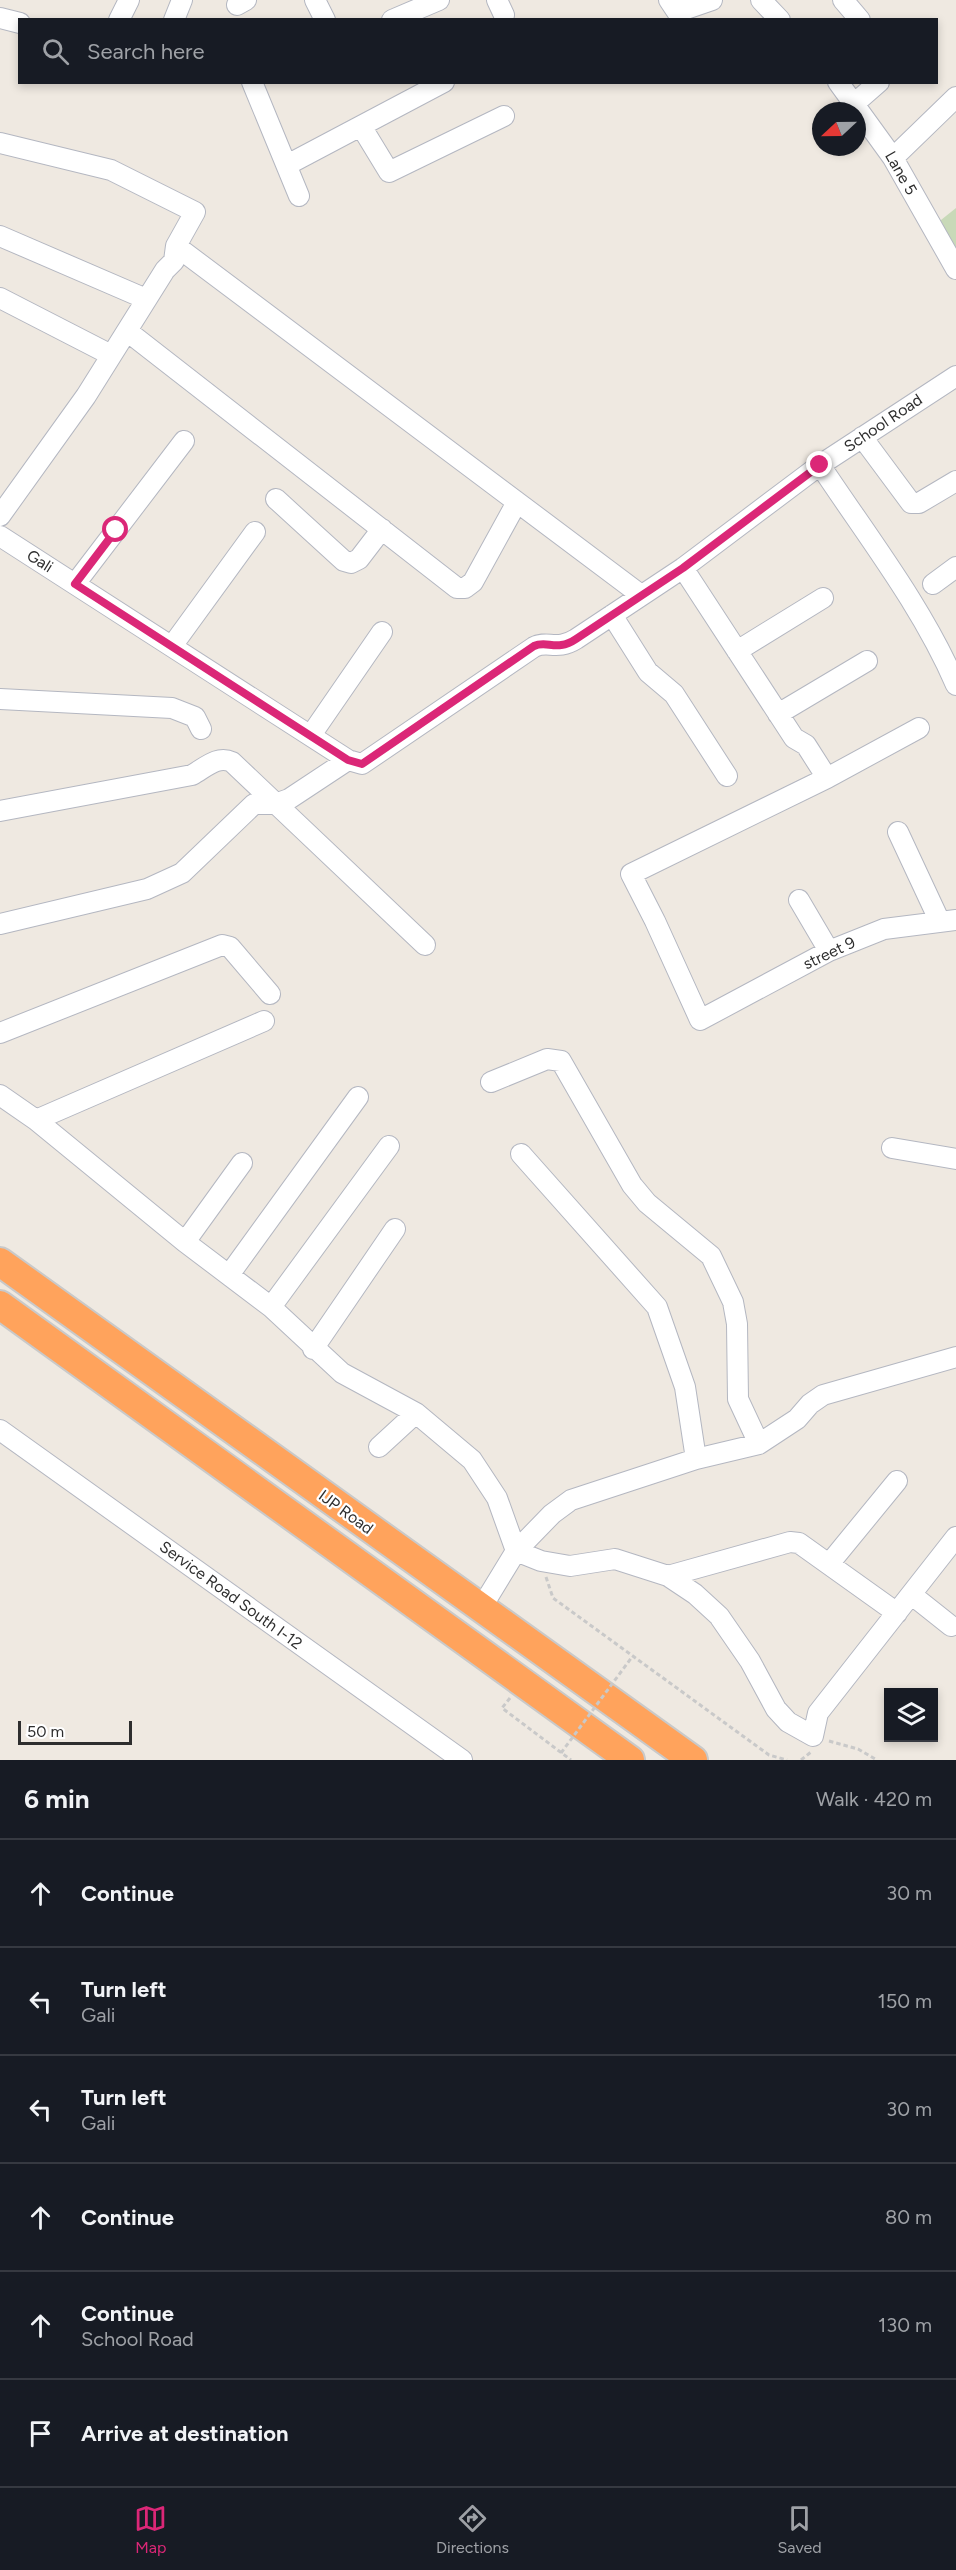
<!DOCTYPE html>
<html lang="en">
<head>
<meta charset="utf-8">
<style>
  :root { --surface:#171b24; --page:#242831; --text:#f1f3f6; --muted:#9ea1a6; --line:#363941; --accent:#db2777 }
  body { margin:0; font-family:Figtree,sans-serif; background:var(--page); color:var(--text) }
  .controls { position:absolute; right:18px; bottom:18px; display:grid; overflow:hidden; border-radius:0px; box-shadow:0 3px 9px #0003 }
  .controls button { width:54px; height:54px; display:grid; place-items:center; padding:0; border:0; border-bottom:2px solid var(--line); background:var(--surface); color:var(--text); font:30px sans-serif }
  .compass { position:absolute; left:812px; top:102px; width:54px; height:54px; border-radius:50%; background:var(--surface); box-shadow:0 3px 9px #0003; rotate:248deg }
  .scale { position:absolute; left:18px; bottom:15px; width:114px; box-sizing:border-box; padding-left:6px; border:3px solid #2e2e2e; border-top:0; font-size:16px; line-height:21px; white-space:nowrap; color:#2e2e2e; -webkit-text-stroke:4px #fff; paint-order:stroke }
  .stop { position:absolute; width:18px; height:18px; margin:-14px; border:4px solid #db2777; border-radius:50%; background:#fff }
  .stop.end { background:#db2777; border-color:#fff; box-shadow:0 2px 6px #0008 }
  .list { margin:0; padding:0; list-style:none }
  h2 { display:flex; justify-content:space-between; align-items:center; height:78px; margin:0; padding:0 24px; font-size:26px }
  h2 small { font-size:20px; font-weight:400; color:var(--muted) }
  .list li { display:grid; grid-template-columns:39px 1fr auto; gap:18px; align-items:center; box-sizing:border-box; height:108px; padding:0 24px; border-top:2px solid var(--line) }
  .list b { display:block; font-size:22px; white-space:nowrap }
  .list p { margin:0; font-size:20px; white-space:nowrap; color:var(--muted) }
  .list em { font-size:20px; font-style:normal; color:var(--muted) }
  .icon { flex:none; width:33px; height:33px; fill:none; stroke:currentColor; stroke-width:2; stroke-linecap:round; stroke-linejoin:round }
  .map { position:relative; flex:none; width:956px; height:1760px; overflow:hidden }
  .search { position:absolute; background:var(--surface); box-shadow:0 3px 9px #0003; left:18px; right:18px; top:18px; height:66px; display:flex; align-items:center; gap:15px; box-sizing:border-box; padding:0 21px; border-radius:0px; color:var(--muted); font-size:22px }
  .sheet { height:726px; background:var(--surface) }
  nav { display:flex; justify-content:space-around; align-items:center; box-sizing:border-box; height:84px; border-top:2px solid var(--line); background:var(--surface); font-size:16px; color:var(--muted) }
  nav a { display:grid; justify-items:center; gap:3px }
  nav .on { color:var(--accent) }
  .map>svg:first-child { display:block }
</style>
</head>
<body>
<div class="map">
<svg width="956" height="1760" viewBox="0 0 956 1760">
  <rect width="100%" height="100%" fill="#efe9e1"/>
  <path fill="#c8d9b8" d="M 956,208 L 956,279 L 926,232 Z"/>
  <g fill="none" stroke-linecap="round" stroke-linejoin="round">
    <defs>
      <path id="minor" d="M 315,0 L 325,20
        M 497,0 L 504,15
        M 669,0 L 677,12 L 712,0
        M 761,0 L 780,20
        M 843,0 L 860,20
        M 237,5 L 246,0
        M 0,18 L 20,23
        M 119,20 L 129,0
        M 174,20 L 182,0
        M 392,20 L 439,0
        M 252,82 L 299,196
        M 838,82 L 893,158 L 956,269
        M 855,103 L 879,82
        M 361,126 L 389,172 L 504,116
        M 0,143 L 111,170 L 195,212 L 176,246
        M 893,158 L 956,97
        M 287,165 L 444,82
        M 0,236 L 146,299
        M 0,298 L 111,355
        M 127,331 L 457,588 L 465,588 L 473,582 L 517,502
        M 862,437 L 911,503 L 919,503 L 956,481
        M 820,465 C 867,536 922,606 956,685
        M 276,499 L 344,561 L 351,563 L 359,559 L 382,529
        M 0,516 L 86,396 L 165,270 L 174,261 L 176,246 L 641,595
        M 0,536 L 348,760 L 362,764 L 534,647 C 547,640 557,651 576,639 L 683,568 L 820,465 L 956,376
        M 683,568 L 794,738 L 806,745 L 827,778 L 631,874 L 655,921 L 700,1020 L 829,951 L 884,929 L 956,920
        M 75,584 L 184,441
        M 933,584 L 956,567
        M 612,615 L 648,672 L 674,694 L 727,776
        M 172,646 L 255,532
        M 737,651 L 823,598
        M 0,699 L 172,708 L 195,717 L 201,729
        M 778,714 L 867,661
        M 311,735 L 382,632
        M 827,778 L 919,728
        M 0,811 L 192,775 C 205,768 217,755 232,762 L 425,945
        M 898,832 L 940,922
        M 799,900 L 829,951
        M 0,924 L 147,889 L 182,873 L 254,804 L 275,804 L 289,799 L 348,760
        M 0,1033 L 222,945 L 230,947 L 270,994
        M 491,1082 L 547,1059 L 561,1061 L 632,1185 L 647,1203 L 711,1256 L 733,1302 L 737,1324 L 738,1399 L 759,1444
        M 0,1095 L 36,1120 L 185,1242 L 271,1307 L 342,1373 L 416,1413 L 472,1460 L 497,1498 L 516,1551 L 541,1561 L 570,1566 L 615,1559 L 668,1576 L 695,1594 L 719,1616 L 750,1661 L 776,1709 L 788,1722 L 813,1736 L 818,1713 L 956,1537
        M 36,1120 L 264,1021
        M 892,1148 L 956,1159
        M 521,1154 L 657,1307 L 685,1387 L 696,1459
        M 185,1242 L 242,1163
        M 229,1275 L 358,1097
        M 271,1307 L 389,1146
        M 313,1349 L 395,1229
        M 0,1430 L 462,1760
        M 379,1447 L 416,1413
        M 829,1564 L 897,1481
        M 668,1576 L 790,1542 L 799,1543 L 897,1613
        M 912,1595 L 951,1626
        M 480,1610 L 516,1551 L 552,1514 L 571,1500 L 696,1459 L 759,1444 L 797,1419 L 810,1404 L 823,1395 L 956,1357"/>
      <path id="highway" d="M 0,1262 L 693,1760
        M 0,1305 L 630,1760"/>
    </defs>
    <use href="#minor" stroke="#b4b7c1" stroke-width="22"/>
    <use href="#highway" stroke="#c9c9c9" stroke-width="32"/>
    <path stroke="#c9c9c9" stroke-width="3" stroke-dasharray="4.5 3" stroke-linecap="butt" d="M 546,1577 L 553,1598 L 769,1755 L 787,1760
      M 510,1698 L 502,1708 L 571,1760
      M 829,1741 L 858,1749 L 877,1760
      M 801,1760 L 811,1752"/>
    <use href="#minor" stroke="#fff" stroke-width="20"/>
    <use href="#highway" stroke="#ffa35c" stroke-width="28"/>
    <path stroke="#c9c9c9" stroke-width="3" stroke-dasharray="4.5 3" stroke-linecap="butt" d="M 561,1753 L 632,1657"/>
  </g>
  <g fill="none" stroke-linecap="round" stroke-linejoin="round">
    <path stroke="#db2777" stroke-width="8" d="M 116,530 L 75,584 L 348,760 L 362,764 L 534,646 C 547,640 557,652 576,639 L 683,568 L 820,465"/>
  </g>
  <g text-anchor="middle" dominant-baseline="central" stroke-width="4.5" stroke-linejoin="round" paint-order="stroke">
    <g font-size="16" fill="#2e2e2e" stroke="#fff">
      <text transform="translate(901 173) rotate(60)">Lane 5</text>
      <text transform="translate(883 423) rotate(-34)">School Road</text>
      <text transform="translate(40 561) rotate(32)">Gali</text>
      <text transform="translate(829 953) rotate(-25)">street 9</text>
      <text transform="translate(346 1512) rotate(36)">IJP Road</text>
      <text transform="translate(231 1595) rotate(36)">Service Road South I-12</text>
    </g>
  </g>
</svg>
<div class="controls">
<button><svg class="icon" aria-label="layers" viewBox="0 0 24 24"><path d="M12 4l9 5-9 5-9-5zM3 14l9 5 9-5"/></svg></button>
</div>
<svg class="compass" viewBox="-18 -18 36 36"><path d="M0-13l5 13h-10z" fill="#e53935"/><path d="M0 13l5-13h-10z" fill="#9ea1a6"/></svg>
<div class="scale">50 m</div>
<div class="stop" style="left:116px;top:530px"></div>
<div class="stop end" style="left:820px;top:465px"></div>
<div class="search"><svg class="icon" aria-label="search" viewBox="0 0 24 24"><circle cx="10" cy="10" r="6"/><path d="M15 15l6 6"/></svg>Search here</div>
</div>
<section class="sheet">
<h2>6 min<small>Walk · 420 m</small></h2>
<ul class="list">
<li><svg class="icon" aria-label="ahead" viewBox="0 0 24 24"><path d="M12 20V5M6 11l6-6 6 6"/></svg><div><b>Continue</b></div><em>30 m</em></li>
<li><svg class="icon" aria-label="left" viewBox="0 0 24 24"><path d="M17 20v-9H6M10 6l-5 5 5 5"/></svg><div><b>Turn left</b><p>Gali</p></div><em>150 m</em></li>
<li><svg class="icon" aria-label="left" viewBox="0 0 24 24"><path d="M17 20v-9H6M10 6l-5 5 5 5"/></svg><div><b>Turn left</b><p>Gali</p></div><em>30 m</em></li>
<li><svg class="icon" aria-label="ahead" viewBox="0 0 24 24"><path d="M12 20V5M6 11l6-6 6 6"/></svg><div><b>Continue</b></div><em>80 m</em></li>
<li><svg class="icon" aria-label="ahead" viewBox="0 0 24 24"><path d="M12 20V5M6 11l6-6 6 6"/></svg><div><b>Continue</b><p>School Road</p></div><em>130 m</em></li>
<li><svg class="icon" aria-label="arrive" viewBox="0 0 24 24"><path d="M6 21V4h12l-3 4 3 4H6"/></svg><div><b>Arrive at destination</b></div></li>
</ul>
</section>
<nav>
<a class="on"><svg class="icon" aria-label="map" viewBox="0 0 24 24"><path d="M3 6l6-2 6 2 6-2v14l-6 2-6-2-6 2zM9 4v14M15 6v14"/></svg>Map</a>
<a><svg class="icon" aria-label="directions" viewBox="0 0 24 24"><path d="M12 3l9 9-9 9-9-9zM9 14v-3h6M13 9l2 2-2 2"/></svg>Directions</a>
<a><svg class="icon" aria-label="saved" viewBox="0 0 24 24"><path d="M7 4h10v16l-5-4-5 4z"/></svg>Saved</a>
</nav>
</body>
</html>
